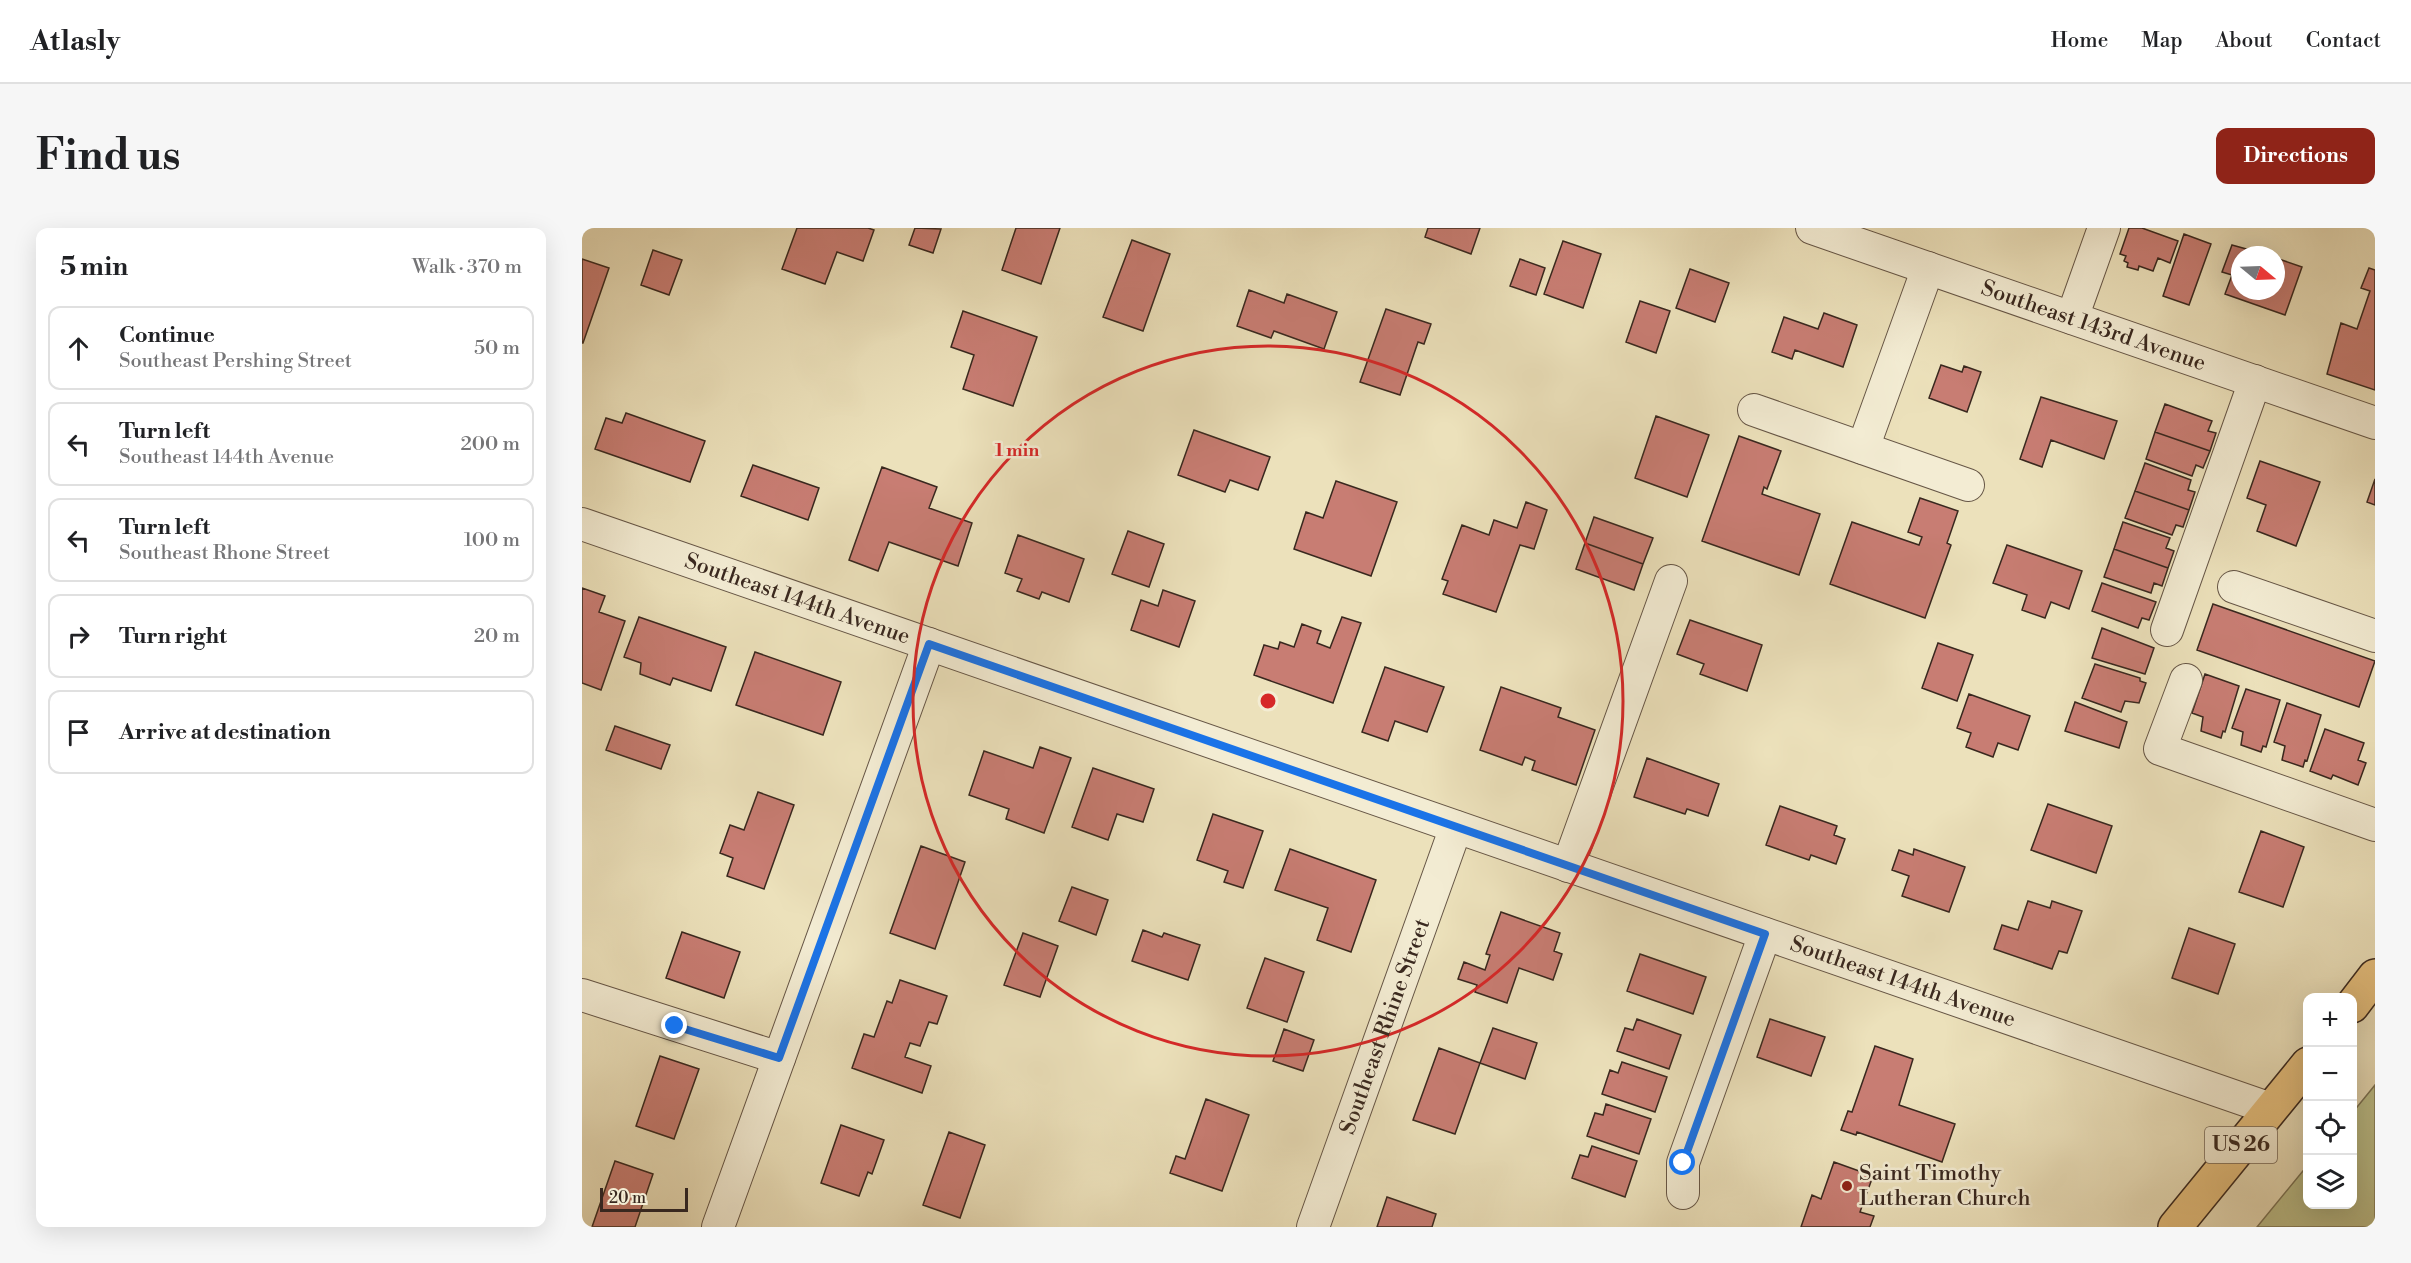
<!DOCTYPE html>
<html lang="en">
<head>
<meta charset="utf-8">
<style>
  :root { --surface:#fff; --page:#f6f6f6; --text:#202124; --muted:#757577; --line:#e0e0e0; --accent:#8f2418 }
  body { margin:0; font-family:"Libre Bodoni",serif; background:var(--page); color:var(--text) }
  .controls { position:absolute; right:18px; bottom:18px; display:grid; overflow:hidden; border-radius:12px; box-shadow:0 6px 24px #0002 }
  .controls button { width:54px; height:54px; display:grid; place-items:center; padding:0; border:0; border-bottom:2px solid var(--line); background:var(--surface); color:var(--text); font:30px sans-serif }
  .compass { position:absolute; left:1649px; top:18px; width:54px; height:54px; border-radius:50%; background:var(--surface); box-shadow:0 6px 24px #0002; rotate:109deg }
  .scale { position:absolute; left:18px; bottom:15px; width:88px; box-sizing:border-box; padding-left:6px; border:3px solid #39281f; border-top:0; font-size:16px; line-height:21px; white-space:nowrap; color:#39281f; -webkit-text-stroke:4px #f3ecd3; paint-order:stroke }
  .stop { position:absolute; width:18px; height:18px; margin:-14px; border:4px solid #1a73e8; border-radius:50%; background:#fff }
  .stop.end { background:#1a73e8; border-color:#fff; box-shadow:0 2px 6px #0008 }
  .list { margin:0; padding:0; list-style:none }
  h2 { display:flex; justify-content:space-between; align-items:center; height:78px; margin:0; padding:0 24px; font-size:26px }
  h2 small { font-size:20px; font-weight:400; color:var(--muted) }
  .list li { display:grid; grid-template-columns:39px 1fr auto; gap:18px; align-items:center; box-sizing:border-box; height:84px; margin:0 12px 12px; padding:0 12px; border:2px solid var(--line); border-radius:12px }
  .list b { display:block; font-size:22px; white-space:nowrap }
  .list p { margin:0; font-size:20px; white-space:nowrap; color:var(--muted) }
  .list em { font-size:20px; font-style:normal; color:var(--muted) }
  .icon { flex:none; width:33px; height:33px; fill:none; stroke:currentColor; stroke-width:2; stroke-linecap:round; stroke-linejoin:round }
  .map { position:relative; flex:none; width:1793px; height:999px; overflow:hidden; border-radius:12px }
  header { display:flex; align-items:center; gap:36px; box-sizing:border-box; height:84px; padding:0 30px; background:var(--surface); border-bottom:2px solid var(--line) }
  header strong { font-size:28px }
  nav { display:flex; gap:33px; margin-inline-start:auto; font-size:21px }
  .intro { display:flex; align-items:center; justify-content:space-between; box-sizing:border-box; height:144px; padding:0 36px }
  h1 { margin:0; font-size:42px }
  .button { padding:15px 27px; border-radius:12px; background:var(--accent); color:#fff; font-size:21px; font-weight:700 }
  main { display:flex; gap:36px; padding:0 36px }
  aside { flex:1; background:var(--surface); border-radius:12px; box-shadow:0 6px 24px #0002 }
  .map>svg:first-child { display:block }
</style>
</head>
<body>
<header>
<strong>Atlasly</strong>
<nav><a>Home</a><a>Map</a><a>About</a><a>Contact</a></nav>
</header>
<div class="intro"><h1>Find us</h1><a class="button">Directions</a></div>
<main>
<aside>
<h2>5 min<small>Walk · 370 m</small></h2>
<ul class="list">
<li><svg class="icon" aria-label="ahead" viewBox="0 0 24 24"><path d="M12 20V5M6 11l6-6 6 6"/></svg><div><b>Continue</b><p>Southeast Pershing Street</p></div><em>50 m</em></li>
<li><svg class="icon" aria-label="left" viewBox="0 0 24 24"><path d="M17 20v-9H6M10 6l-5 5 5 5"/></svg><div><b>Turn left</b><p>Southeast 144th Avenue</p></div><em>200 m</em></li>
<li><svg class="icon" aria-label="left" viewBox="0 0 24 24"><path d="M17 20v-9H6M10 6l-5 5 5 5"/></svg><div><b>Turn left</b><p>Southeast Rhone Street</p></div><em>100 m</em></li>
<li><svg class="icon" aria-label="right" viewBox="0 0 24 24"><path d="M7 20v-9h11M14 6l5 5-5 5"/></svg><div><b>Turn right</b></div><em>20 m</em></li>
<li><svg class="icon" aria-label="arrive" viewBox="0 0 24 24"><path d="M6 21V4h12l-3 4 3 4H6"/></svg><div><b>Arrive at destination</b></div></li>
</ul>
</aside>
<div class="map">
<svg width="1793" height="999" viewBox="0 0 1793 999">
  <rect width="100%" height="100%" fill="#ece1bb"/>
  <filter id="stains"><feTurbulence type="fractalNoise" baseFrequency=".00333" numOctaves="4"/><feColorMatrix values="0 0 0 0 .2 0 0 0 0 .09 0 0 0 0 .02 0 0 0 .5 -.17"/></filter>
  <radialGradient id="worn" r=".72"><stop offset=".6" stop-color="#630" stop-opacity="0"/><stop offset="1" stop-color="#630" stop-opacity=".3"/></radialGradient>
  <path fill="#bdc18c" stroke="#7b7456" stroke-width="1.5" d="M 1793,857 L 1793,999 L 1675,999 L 1725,938 L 1726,976 L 1770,976 L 1771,884 Z"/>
  <path fill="#c87d73" stroke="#39281f" stroke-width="1.5" d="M 215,0 L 286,0 L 292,2 L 281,33 L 255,24 L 243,56 L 200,41 Z
    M 333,0 L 359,1 L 351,25 L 327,17 Z
    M 434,0 L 478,0 L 459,56 L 420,42 Z
    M 846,0 L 898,0 L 889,26 L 843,9 Z
    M 1547,0 L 1560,0 L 1596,13 L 1588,35 L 1576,30 L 1571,43 L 1557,38 L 1556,42 L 1545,39 L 1546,35 L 1542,33 L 1544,28 L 1538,26 Z
    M 1602,6 L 1629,16 L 1607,77 L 1581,68 Z
    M 550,12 L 588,26 L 561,103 L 521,89 Z
    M 981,13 L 1019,26 L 1001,80 L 962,66 Z
    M 1650,17 L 1686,27 L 1658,27 L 1658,63 L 1694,63 L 1694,30 L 1720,39 L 1703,87 L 1643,66 L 1650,47 L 1640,44 Z
    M 71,22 L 100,32 L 87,67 L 59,57 Z
    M 0,31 L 27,40 L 1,115 L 0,115 Z
    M 938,31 L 963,40 L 954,67 L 928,58 Z
    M 1787,40 L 1793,42 L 1793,162 L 1745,146 L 1759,95 L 1775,101 L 1788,63 L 1779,60 Z
    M 1108,41 L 1147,55 L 1133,94 L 1094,80 Z
    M 667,62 L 702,75 L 705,66 L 755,84 L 742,121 L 692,103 L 689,110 L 655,98 Z
    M 1058,73 L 1088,83 L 1074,125 L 1044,114 Z
    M 804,81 L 849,96 L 842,116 L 836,114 L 818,167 L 778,154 Z
    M 381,83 L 455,109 L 431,178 L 381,161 L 392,127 L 369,119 Z
    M 1242,85 L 1275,97 L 1261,139 L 1213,122 L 1210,131 L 1190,124 L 1202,89 L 1236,101 Z
    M 1359,137 L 1380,144 L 1382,138 L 1399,144 L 1385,184 L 1347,170 Z
    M 1459,169 L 1535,193 L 1522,231 L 1469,212 L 1460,239 L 1438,231 Z
    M 1583,176 L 1630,193 L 1626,203 L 1634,205 L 1628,223 L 1573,204 Z
    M 44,185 L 123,213 L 108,254 L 13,221 L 24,190 L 40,195 Z
    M 1074,188 L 1127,207 L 1105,269 L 1053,250 Z
    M 612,202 L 688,229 L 676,262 L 648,252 L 643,264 L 596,247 Z
    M 1573,204 L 1628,223 L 1621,240 L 1614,237 L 1610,248 L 1564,231 Z
    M 1157,208 L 1199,223 L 1185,261 L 1182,259 L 1180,266 L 1238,286 L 1217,347 L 1120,313 Z
    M 1678,233 L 1738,254 L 1714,318 L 1675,303 L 1684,277 L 1665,270 Z
    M 1563,235 L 1609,252 L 1606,262 L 1613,264 L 1607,282 L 1553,263 Z
    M 171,237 L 237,260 L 226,292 L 159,268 Z
    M 300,239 L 355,259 L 347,280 L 390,295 L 376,338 L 307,314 L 296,343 L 267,332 Z
    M 1793,251 L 1793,277 L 1785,274 Z
    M 754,253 L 815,274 L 789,348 L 712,321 L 724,284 L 741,290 Z
    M 1553,263 L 1607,282 L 1601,299 L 1594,297 L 1590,307 L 1543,290 Z
    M 1338,270 L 1376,283 L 1365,315 L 1369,317 L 1343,390 L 1248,356 L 1270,294 L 1337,317 L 1340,309 L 1326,304 Z
    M 944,274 L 965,282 L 952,321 L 938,317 L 914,384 L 861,366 L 866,353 L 860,351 L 880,297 L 907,307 L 912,292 L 935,300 Z
    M 1012,289 L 1071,310 L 1061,336 L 1003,315 Z
    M 1541,294 L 1588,310 L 1584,320 L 1592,323 L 1586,340 L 1532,321 Z
    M 546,303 L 582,316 L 567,359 L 530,346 Z
    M 436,307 L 502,331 L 487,374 L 460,364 L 457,371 L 435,363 L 440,351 L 423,345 Z
    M 1003,315 L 1061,336 L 1052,362 L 994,341 Z
    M 1425,317 L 1500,343 L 1487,381 L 1469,374 L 1463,390 L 1440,382 L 1445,367 L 1411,355 Z
    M 1532,321 L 1586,340 L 1580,358 L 1572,355 L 1569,365 L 1522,349 Z
    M 1520,355 L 1574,374 L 1567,392 L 1560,390 L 1556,400 L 1510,383 Z
    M 0,360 L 23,368 L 17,384 L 43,393 L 19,462 L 0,455 Z
    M 581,362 L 613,373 L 597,419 L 549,402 L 559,372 L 576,378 Z
    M 1631,376 L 1793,433 L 1777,479 L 1615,422 Z
    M 57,389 L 144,419 L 129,463 L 91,450 L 88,457 L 58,446 L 59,435 L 42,429 Z
    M 760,389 L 779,395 L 751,475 L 672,447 L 682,417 L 696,421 L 698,414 L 712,419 L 720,396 L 739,403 L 735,415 L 748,420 Z
    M 1108,392 L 1180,417 L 1165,463 L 1118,446 L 1122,436 L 1095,426 Z
    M 1520,400 L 1572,420 L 1563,446 L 1510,430 Z
    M 1356,415 L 1391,427 L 1375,473 L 1340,460 Z
    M 173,424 L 259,454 L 241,507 L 154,477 Z
    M 1513,436 L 1558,450 L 1558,453 L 1564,455 L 1557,475 L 1543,473 L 1539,484 L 1500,470 Z
    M 803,439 L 862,459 L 845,504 L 813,493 L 806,513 L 780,504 Z
    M 1623,446 L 1657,458 L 1643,504 L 1641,503 L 1639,510 L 1619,503 L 1621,489 L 1610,485 Z
    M 919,459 L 979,480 L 976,489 L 1013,502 L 994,557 L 950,542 L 953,533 L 943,529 L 940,537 L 898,522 Z
    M 1664,461 L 1698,472 L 1684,519 L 1681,518 L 1679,524 L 1659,517 L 1661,504 L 1650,500 Z
    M 1387,466 L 1448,488 L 1436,522 L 1416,515 L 1411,529 L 1384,519 L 1389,505 L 1375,500 Z
    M 1493,474 L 1545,494 L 1537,520 L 1483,503 Z
    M 1705,475 L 1739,487 L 1725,533 L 1723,532 L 1721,539 L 1700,532 L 1703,518 L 1692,514 Z
    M 33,498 L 88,517 L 79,541 L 24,522 Z
    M 1743,501 L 1782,515 L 1776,532 L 1784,535 L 1776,557 L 1751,547 L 1749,551 L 1728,543 Z
    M 458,519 L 489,530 L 462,605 L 424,591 L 427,581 L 387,567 L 402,523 L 451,540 Z
    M 1065,530 L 1137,556 L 1126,588 L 1105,581 L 1103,586 L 1052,569 Z
    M 511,540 L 572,561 L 561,594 L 535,586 L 526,612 L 490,599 Z
    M 176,564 L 212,577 L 182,661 L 145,648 L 151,630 L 138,625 L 148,597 L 162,602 Z
    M 1466,576 L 1530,598 L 1514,645 L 1449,622 Z
    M 1198,578 L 1255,598 L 1252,607 L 1263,611 L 1254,636 L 1229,627 L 1227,632 L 1184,617 Z
    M 631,586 L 681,603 L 661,660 L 642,654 L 646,643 L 615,632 Z
    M 1679,603 L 1722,619 L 1701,679 L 1657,664 Z
    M 339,618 L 383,634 L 353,721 L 308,705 Z
    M 708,621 L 794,652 L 769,724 L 735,712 L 746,680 L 693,662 Z
    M 1332,621 L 1383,639 L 1367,684 L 1320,668 L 1327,648 L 1310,642 L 1317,622 L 1331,627 Z
    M 490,659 L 526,672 L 514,707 L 477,693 Z
    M 1446,673 L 1468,680 L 1470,673 L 1500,683 L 1485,725 L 1477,723 L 1470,741 L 1412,721 L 1420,697 L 1436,702 Z
    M 919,684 L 978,705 L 972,723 L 980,726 L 971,752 L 937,740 L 925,775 L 893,764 L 895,757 L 876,751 L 882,734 L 903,742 L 908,727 L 904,726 Z
    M 1607,700 L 1653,716 L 1636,766 L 1590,750 Z
    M 561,702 L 580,709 L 582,705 L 618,717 L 606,752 L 550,733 Z
    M 100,704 L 158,724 L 142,770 L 84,750 Z
    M 441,705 L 476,718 L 458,769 L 422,757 Z
    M 1058,726 L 1124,749 L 1111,786 L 1045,763 Z
    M 683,730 L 722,744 L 705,794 L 665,780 Z
    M 318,752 L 365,768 L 355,796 L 347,794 L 338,818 L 328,815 L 323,829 L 349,838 L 340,865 L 270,840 L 282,806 L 292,809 L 305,773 L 310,775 Z
    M 1055,791 L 1099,807 L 1087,841 L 1035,823 L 1043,800 L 1051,802 Z
    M 1188,791 L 1243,809 L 1229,848 L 1175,829 Z
    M 911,800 L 955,815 L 943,851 L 898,835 Z
    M 702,801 L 732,812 L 721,843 L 691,833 Z
    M 1293,818 L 1331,831 L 1317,877 L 1373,896 L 1360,934 L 1275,904 L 1274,907 L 1259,902 L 1266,883 L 1270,884 Z
    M 857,820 L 898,835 L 873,906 L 831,892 Z
    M 78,828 L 117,841 L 92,911 L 54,898 Z
    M 1040,834 L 1085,849 L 1073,884 L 1020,866 L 1028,842 L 1036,845 Z
    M 624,871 L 667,887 L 640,963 L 588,945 L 594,928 L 603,931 Z
    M 1024,876 L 1069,891 L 1057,926 L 1005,908 L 1013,885 L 1021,887 Z
    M 259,897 L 302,912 L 290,946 L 286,944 L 277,968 L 239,955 Z
    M 367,904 L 403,917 L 378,990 L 341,977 Z
    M 1010,918 L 1055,933 L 1043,969 L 990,950 L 998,927 L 1006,929 Z
    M 33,933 L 71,946 L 53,999 L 10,999 Z
    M 1252,934 L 1291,948 L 1278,984 L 1292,988 L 1288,999 L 1219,999 L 1230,967 L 1239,971 Z
    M 805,969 L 854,986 L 850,999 L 795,999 Z"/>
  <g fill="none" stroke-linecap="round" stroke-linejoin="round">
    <defs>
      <g id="minor">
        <path id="s1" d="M 1230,0 L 1793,195"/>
        <path d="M 1490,90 L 1522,0"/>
        <path d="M 1172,182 L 1386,257"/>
        <path d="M 1281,220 L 1346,40"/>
        <path id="s2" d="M 0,296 L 1689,881"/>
        <path d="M 1652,359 L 1793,408"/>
        <path d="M 1585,402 L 1673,153"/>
        <path d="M 1604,452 L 1578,521 L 1793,597"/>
        <path d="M 986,638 L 1089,353"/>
        <path d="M 0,767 L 197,830"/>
        <path d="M 1101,965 L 1101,935 L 1183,706"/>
        <path d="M 136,999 L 347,416"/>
        <path id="s3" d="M 731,999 L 874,599"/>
      </g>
      <path id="major" d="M 1770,778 L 1793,748
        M 1593,999 L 1726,836"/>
    </defs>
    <use href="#minor" stroke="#665646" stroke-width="34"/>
    <use href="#major" stroke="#39281f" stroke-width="36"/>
    <use href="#minor" stroke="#f3ecd3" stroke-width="32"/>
    <use href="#major" stroke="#e6c07e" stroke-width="33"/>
  </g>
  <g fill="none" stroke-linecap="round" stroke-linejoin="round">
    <path stroke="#1a73e8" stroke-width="8" d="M 93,798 L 197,830 L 347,416 L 1183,706 L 1101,935"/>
  </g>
  <circle fill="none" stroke="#d62828" stroke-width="3" cx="686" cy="473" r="355"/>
  <circle fill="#8f2418" stroke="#f3ecd3" stroke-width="2" cx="1265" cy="958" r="6"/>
  <g text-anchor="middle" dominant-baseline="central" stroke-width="5" stroke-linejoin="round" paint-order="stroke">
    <rect fill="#f3ecd3" stroke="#716355" stroke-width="1.5" x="1623" y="899" width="72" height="36" rx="4.5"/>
    <g font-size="21" font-weight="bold" fill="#39281f">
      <text x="1659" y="917">US 26</text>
    </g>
    <g font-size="22" fill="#39281f" stroke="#f3ecd3">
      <text stroke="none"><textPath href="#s1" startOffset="298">Southeast 143rd Avenue</textPath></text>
      <text stroke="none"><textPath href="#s2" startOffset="228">Southeast 144th Avenue</textPath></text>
      <text stroke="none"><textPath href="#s2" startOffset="1398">Southeast 144th Avenue</textPath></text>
      <text stroke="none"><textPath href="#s3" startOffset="213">Southeast Rhine Street</textPath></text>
    </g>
    <g font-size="22" fill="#39281f" stroke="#f3ecd3" text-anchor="start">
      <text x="1277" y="945">Saint Timothy<tspan x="1277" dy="25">Lutheran Church</tspan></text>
    </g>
  </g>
  <circle cx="686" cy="473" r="9" fill="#d62828" stroke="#f3ecd3" stroke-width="3"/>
  <g font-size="18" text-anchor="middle" font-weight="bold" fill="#d62828" stroke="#f3ecd3" stroke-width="5" stroke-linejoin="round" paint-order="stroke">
    <text x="435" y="228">1 min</text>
  </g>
  <rect width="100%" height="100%" filter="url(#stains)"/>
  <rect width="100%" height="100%" fill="url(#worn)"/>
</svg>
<div class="controls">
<button>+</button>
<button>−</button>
<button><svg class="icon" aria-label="locate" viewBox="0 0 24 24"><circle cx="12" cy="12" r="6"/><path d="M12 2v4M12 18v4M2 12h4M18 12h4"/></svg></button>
<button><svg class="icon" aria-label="layers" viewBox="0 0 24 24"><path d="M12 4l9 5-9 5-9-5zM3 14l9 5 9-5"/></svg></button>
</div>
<svg class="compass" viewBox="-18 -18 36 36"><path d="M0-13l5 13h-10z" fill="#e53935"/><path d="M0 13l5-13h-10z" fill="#757577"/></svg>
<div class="scale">20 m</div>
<div class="stop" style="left:1101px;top:935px"></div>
<div class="stop end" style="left:93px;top:798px"></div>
</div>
</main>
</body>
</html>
